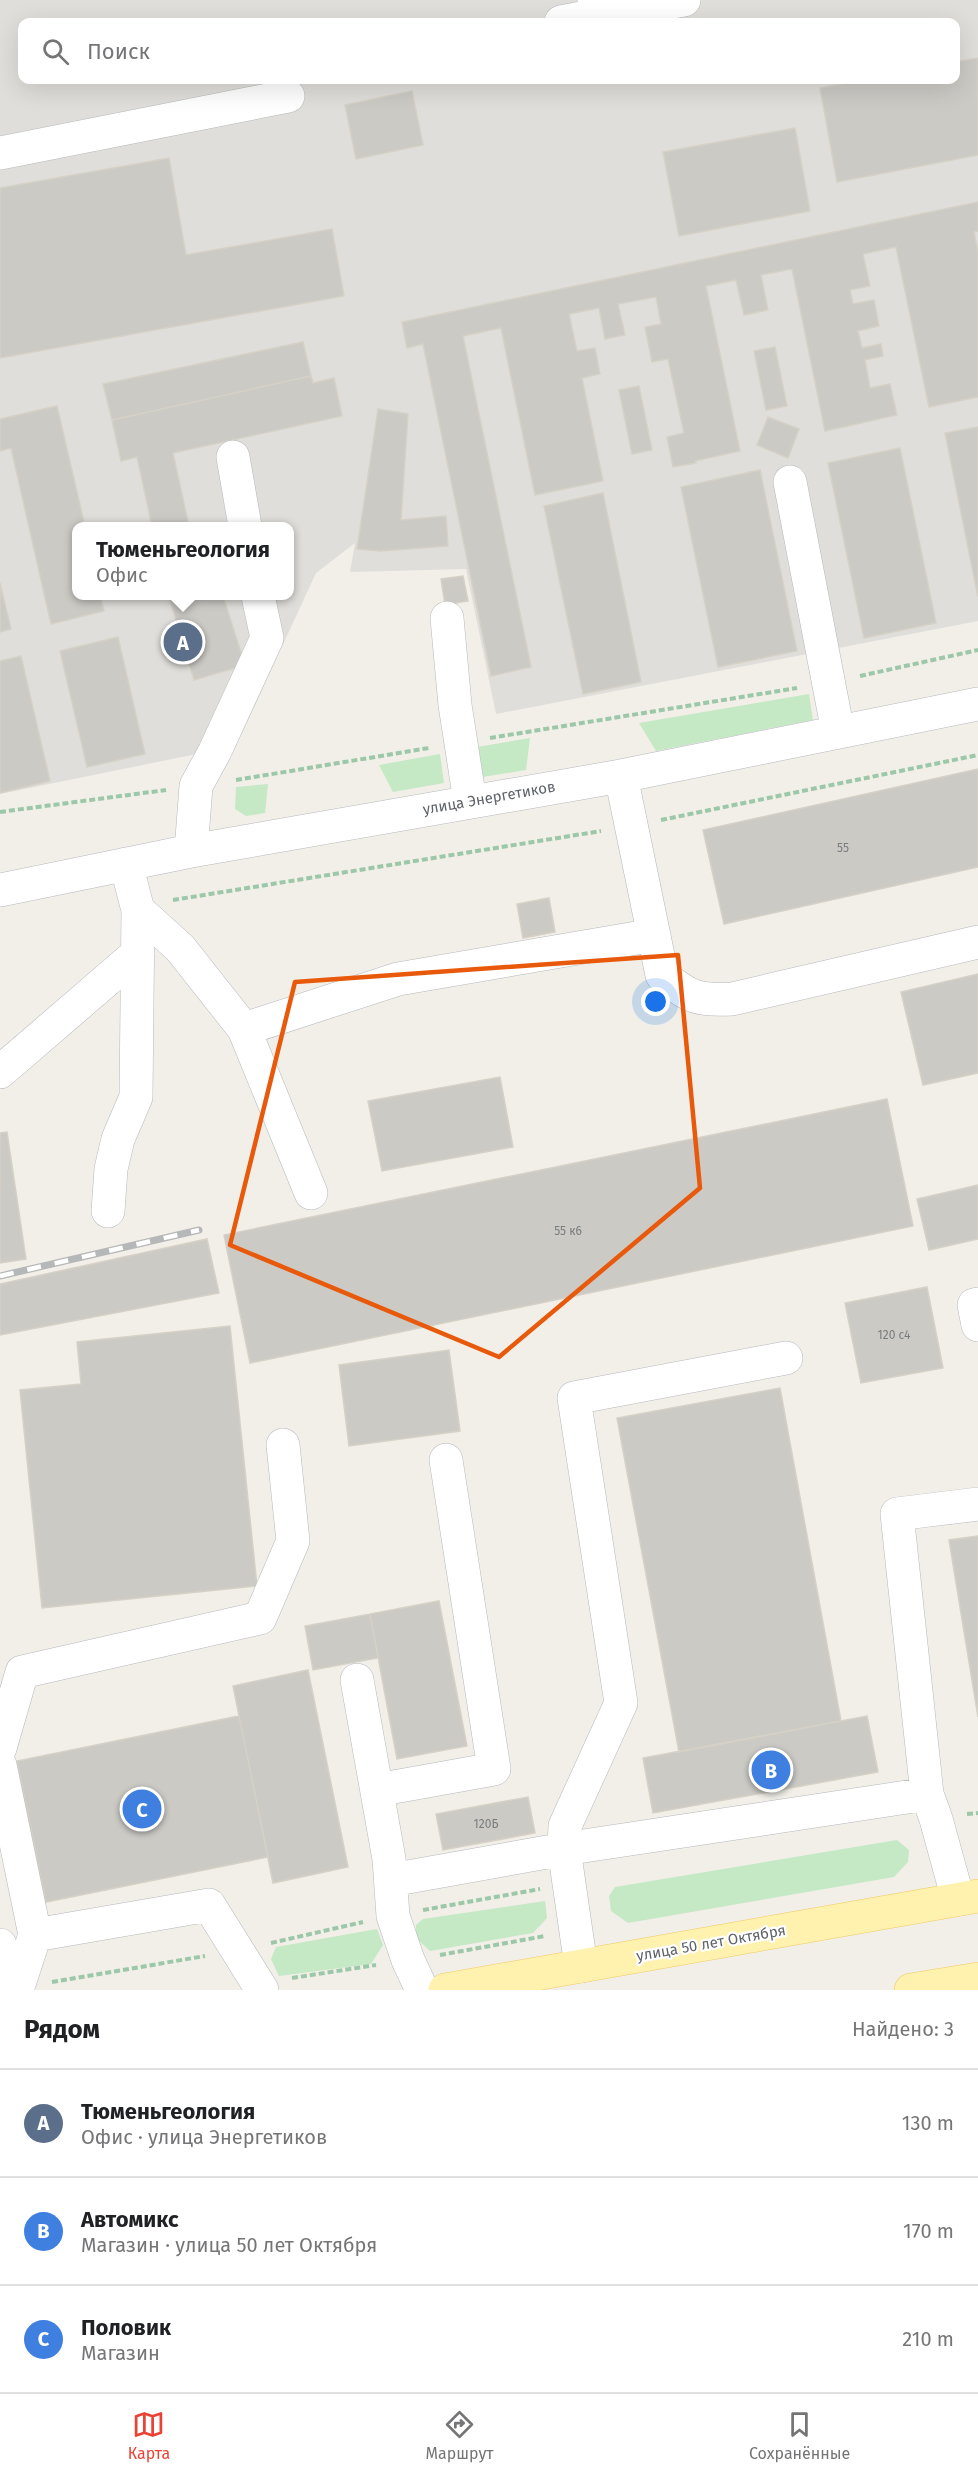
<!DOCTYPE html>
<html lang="ru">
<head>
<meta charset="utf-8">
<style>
  :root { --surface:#fff; --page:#f2f2f2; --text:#202124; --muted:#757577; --line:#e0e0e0; --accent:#ea4335 }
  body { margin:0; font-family:"Fira Sans",sans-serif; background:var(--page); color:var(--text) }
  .you { position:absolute; left:656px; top:1002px; width:21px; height:21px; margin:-15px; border:4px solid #fff; border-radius:50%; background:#1a73e8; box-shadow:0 0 0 9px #1a73e833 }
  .badge { display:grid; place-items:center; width:39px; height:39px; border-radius:50%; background:var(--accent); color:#fff; font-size:20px; font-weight:700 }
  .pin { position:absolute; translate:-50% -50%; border:3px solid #fff; box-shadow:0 2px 6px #0006 }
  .popup { position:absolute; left:72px; top:522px; width:222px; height:78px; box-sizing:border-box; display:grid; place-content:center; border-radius:12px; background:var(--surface); filter:drop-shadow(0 2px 4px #0005); font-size:20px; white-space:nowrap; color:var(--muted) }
  .popup b { font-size:22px; color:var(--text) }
  .popup::after { content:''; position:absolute; left:50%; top:100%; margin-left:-12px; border:12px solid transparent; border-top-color:var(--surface) }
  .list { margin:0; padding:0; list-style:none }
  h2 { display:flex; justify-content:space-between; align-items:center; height:78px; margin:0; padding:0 24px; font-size:26px }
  h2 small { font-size:20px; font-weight:400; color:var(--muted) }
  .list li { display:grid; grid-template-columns:39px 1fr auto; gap:18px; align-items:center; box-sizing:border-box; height:108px; padding:0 24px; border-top:2px solid var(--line) }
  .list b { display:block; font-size:22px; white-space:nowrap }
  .list p { margin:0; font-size:20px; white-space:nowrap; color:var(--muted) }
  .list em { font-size:20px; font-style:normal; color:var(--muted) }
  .icon { flex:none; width:33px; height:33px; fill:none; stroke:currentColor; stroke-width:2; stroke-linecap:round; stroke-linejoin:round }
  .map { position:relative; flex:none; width:978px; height:1990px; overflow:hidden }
  .search { position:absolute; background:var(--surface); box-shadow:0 6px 24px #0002; left:18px; right:18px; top:18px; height:66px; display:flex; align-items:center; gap:15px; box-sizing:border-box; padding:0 21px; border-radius:12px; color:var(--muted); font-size:22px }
  .sheet { height:402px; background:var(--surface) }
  nav { display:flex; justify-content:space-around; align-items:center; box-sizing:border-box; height:84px; border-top:2px solid var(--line); background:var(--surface); font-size:16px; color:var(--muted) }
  nav a { display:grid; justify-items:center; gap:3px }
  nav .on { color:var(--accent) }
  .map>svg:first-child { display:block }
</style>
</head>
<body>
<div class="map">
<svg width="978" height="1990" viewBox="0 0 978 1990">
  <rect width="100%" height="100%" fill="#f1efe8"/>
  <path fill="#e0deda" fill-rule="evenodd" d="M 0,0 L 978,0 L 978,621 L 496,714 L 466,569 L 350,572 L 355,543 L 316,573 L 236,746 L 0,794 ZM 22,22 L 956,22 L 956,80 L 22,80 ZM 76,526 L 290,526 L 290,596 L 76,596 Z"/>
  <path fill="#c5e8c5" d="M 809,694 L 813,720 L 656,751 L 639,723 Z
    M 530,738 L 526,770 L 476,778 L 471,748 Z
    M 440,754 L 444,783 L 393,792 L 379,765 Z
    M 268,784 L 265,813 L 246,816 L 235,809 L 236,787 Z
    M 897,1840 L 909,1850 L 908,1862 L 894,1877 L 628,1923 L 611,1911 L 609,1896 L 615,1887 Z
    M 545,1901 L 547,1918 L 533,1933 L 430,1951 L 416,1938 L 416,1925 L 423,1919 Z
    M 377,1929 L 383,1945 L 371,1964 L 279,1976 L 271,1959 L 276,1947 Z"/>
  <path fill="#cccac5" stroke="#d6d1c6" stroke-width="1.5" d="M 978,58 L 978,155 L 837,182 L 820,88 L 862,80 L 956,80 L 956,62 Z
    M 412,91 L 423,145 L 356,159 L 345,105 Z
    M 795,128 L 810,211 L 679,236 L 663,152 Z
    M 169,158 L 186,255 L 332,229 L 344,296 L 0,358 L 0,188 Z
    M 978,202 L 978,231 L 974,232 L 978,252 L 978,397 L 929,407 L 896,247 L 863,254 L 870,286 L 850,290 L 853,304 L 874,300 L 879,326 L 858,331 L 862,348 L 881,344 L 883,356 L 865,360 L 870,388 L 890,384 L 897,415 L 825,431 L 792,269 L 761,275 L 768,310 L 744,315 L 736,280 L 706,286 L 740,451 L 695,461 L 696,463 L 673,467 L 667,437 L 684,433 L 668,359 L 652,362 L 645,327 L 661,324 L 656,297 L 618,304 L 625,335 L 605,339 L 599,308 L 569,314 L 577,351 L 595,348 L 600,374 L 582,378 L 603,481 L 535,495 L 501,328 L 463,336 L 531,667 L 491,676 L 423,344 L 407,348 L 402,322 Z
    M 303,342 L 311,376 L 112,420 L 103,384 Z
    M 775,347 L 787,406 L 766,410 L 754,351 Z
    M 311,376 L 313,383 L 334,378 L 342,416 L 173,453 L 189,526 L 152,526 L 137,457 L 121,461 L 112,420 Z
    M 639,386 L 652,450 L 632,454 L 619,390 Z
    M 57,406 L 85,526 L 76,526 L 76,596 L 100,596 L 104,611 L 51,624 L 11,448 L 0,451 L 0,419 Z
    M 378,409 L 408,414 L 401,520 L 446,516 L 448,546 L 381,551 L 357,549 Z
    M 768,417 L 799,429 L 788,458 L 757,445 Z
    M 978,427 L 978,597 L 945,433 Z
    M 900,448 L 936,623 L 864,638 L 828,463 Z
    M 760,470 L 797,651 L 718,667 L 681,487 Z
    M 603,493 L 641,682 L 583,694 L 544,506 Z
    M 463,576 L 468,601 L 445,605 L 441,579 Z
    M 0,583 L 11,629 L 0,632 Z
    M 169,596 L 223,596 L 245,665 L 194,680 Z
    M 118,637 L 145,754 L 87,767 L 60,651 Z
    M 21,656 L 50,781 L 0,793 L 0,661 Z
    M 978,769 L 978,867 L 724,924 L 703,830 Z
    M 549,898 L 555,932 L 523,938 L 517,904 Z
    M 978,974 L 978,1073 L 923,1085 L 901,992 Z
    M 500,1077 L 513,1147 L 382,1171 L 368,1101 Z
    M 887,1099 L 913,1226 L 250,1363 L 224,1235 Z
    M 7,1132 L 26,1259 L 0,1263 L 0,1133 Z
    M 978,1185 L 978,1239 L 929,1250 L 917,1199 Z
    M 207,1239 L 219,1293 L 0,1335 L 0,1284 Z
    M 927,1287 L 943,1368 L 861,1383 L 845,1303 Z
    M 230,1326 L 257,1586 L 42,1608 L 20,1390 L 81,1384 L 77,1342 Z
    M 449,1350 L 460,1431 L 349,1446 L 339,1365 Z
    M 780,1388 L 841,1721 L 679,1752 L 617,1418 Z
    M 978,1536 L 978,1717 L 949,1540 Z
    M 439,1601 L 467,1746 L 397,1759 L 370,1614 Z
    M 370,1614 L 378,1658 L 313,1670 L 305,1626 Z
    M 308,1670 L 348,1867 L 273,1883 L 233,1686 Z
    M 239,1716 L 268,1857 L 46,1902 L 17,1761 Z
    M 867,1716 L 878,1772 L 653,1813 L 643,1758 Z
    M 528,1797 L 535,1833 L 443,1850 L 436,1814 Z"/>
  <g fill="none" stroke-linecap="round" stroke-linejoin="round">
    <defs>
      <path id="minor" d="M 594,0 L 597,15 L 684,0
        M 561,22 L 597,15
        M 0,153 L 288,96
        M 233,457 L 245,526
        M 790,482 L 838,732
        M 447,618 L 455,705 L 470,801
        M 621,776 L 662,975 C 688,997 698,1001 732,999 L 978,942
        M 191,851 L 196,786 L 215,751 L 267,638 L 258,596
        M 126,864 L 138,910 L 180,948 L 244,1029 L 311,1193
        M 0,890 L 191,851 L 621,776 L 978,704
        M 244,1029 L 398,979 L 654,935
        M 0,1072 L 138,953
        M 108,1211 L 111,1169 L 118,1139 L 136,1097 L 138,910
        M 978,1304 L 974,1305 L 978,1325
        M 357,1680 L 389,1859 L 393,1916 L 408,1960 L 422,1990
        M 0,1748 L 22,1672 L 260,1618 L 293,1541 L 283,1445
        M 0,1765 L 35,1935
        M 377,1790 L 494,1769 L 446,1460
        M 927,1794 L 897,1514 L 978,1504
        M 391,1880 L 564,1849 L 927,1794 L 936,1819 L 958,1899
        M 0,1945 L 17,1988
        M 581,1966 L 564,1849 L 565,1826 L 621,1703 L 574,1398 L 786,1358
        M 17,1990 L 35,1935 L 209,1905 L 262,1990"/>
      <path id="major" d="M 445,1990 L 978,1896
        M 911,1990 L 978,1979"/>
    </defs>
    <use href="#minor" stroke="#b5b8bc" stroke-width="34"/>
    <use href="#major" stroke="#f2c960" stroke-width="34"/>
    <path stroke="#9cc7a9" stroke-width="4" stroke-dasharray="6 3" stroke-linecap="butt" d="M 860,676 L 978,650
      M 490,738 L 797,688
      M 236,780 L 429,748
      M 0,812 L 166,790
      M 661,820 L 978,755
      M 173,900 L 601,831
      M 967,1814 L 978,1813
      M 423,1910 L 540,1889
      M 271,1943 L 363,1922
      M 440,1955 L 545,1936
      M 292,1978 L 376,1965
      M 52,1982 L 205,1956"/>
    <use href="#minor" stroke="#fff" stroke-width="33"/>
    <use href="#major" stroke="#fff2af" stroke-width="33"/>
    <defs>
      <path id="rail" d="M 0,1276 L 199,1230"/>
    </defs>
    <use href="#rail" stroke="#b6b7b8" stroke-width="7"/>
    <use href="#rail" stroke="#fff" stroke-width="4.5" stroke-dasharray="14" stroke-linecap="butt"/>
  </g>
  <path fill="none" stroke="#e8590c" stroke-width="4.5" stroke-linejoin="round" d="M 678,955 L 700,1188 L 499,1357 L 230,1245 L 295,982 Z"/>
  <g text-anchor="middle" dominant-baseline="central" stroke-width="4.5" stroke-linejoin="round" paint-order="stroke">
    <g font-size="12" fill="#7a7d7f">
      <text x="843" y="848">55</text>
      <text x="568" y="1231">55 к6</text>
      <text x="894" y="1335">120 с4</text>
      <text x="486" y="1824">120Б</text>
    </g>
    <g font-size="15" fill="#5f6368" stroke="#fff">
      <text transform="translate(489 798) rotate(-10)">улица Энергетиков</text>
      <text transform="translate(711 1943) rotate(-10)">улица 50 лет Октября</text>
    </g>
  </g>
</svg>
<div class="you"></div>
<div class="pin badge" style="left:183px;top:642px;background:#5c6f8a">A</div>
<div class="popup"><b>Тюменьгеология</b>Офис</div>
<div class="pin badge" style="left:771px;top:1770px;background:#3f7fe0">B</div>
<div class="pin badge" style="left:142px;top:1809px;background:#3f7fe0">C</div>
<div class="search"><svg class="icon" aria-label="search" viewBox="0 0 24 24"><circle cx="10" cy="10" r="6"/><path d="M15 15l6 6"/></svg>Поиск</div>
</div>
<section class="sheet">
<h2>Рядом<small>Найдено: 3</small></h2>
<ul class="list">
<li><span class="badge" style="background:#5c6f8a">A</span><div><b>Тюменьгеология</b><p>Офис · улица Энергетиков</p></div><em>130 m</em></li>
<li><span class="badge" style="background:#3f7fe0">B</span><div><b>Автомикс</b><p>Магазин · улица 50 лет Октября</p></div><em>170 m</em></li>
<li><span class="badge" style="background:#3f7fe0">C</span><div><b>Половик</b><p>Магазин</p></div><em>210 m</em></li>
</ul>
</section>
<nav>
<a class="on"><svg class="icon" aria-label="map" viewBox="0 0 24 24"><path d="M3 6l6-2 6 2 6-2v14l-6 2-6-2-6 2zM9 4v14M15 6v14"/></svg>Карта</a>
<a><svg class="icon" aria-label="directions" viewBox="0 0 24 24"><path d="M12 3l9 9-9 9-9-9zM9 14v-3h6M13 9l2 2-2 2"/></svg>Маршрут</a>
<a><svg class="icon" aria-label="saved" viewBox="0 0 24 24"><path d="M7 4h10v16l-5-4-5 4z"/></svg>Сохранённые</a>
</nav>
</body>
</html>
